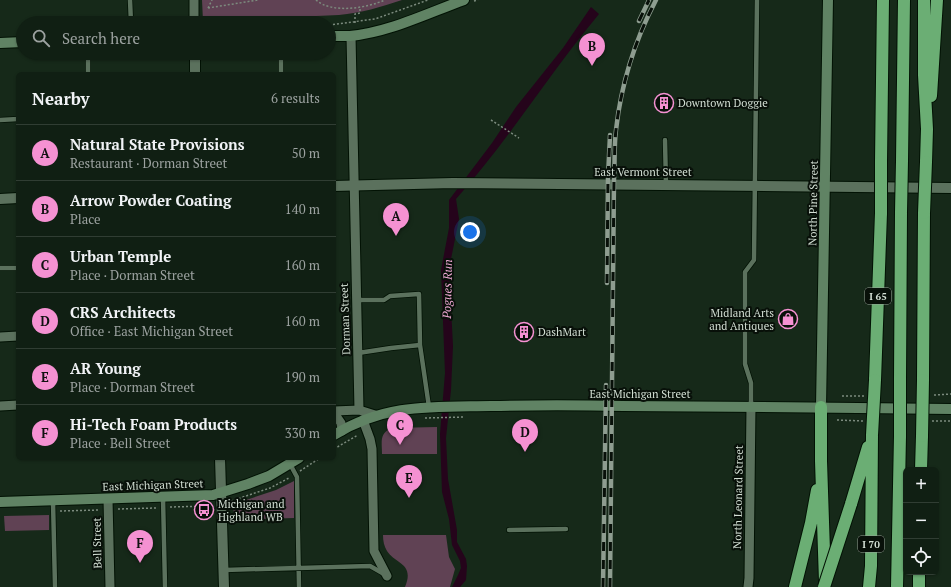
<!DOCTYPE html>
<html lang="en">
<head>
<meta charset="utf-8">
<style>
  :root { --surface:#101f13; --page:#19271c; --text:#f1f3f6; --muted:#9ca2a0; --line:#303d33; --accent:#f591d2 }
  body { margin:0; font-family:"PT Serif",serif; background:var(--page); color:var(--text) }
  .controls { position:absolute; right:12px; bottom:12px; display:grid; overflow:hidden; border-radius:6px; box-shadow:0 1px 3px #0004 }
  .controls button { width:36px; height:36px; display:grid; place-items:center; padding:0; border:0; border-bottom:1px solid var(--line); background:var(--surface); color:var(--text); font:20px sans-serif }
  .you { position:absolute; left:470px; top:232px; width:14px; height:14px; margin:-10px; border:3px solid #fff; border-radius:50%; background:#1a73e8; box-shadow:0 0 0 6px #1a73e833 }
  .badge { display:grid; place-items:center; width:26px; height:26px; border-radius:50%; background:var(--accent); color:#111; font-size:13px; font-weight:700 }
  .pin { position:absolute; translate:-50% -33px; filter:drop-shadow(0 1px 2px #0008) }
  .pin::after { content:''; position:absolute; top:21px; width:14px; height:12px; background:inherit; clip-path:polygon(0 0,100% 0,50% 100%) }
  .list { margin:0; padding:0; list-style:none }
  h2 { display:flex; justify-content:space-between; align-items:center; height:52px; margin:0; padding:0 16px; font-size:17px }
  h2 small { font-size:13px; font-weight:400; color:var(--muted) }
  .list li { display:grid; grid-template-columns:26px 1fr auto; gap:12px; align-items:center; box-sizing:border-box; height:56px; padding:0 16px; border-top:1px solid var(--line) }
  .list b { display:block; font-size:15px; white-space:nowrap }
  .list p { margin:0; font-size:13px; white-space:nowrap; color:var(--muted) }
  .list em { font-size:13px; font-style:normal; color:var(--muted) }
  .icon { flex:none; width:22px; height:22px; fill:none; stroke:currentColor; stroke-width:2; stroke-linecap:round; stroke-linejoin:round }
  .map { position:relative; flex:none; width:951px; height:587px; overflow:hidden }
  .search { position:absolute; background:var(--surface); box-shadow:0 1px 3px #0004; left:16px; top:16px; width:320px; height:44px; display:flex; align-items:center; gap:10px; box-sizing:border-box; padding:0 14px; border-radius:22px; color:var(--muted); font-size:15px }
  .panel { position:absolute; background:var(--surface); box-shadow:0 1px 3px #0004; left:16px; top:72px; width:320px; height:388px; border-radius:6px }
  .map>svg:first-child { display:block }
</style>
</head>
<body>
<div class="map">
<svg width="951" height="587" viewBox="0 0 951 587">
  <rect width="100%" height="100%" fill="#162919"/>
  <path fill="#604254" d="M 202,0 L 402,0 C 381,7 361,13 339,15 L 203,21 Z
    M 437,427 L 437,454 L 382,454 C 382,442 379,434 391,428 Z
    M 294,481 L 294,518 L 233,520 L 234,504 L 276,490 Z
    M 49,515 L 49,530 L 5,531 L 4,516 Z
    M 383,535 L 446,535 L 449,557 L 455,569 L 450,587 L 405,587 C 415,563 395,564 387,551 C 384,546 383,541 383,535 Z"/>
  <path fill="#25041b" d="M 591,7 L 599,14 C 549,74 508,141 456,199 L 459,219 L 449,269 L 453,346 L 451,390 L 446,438 L 448,479 L 457,530 L 457,542 L 466,559 L 467,566 L 466,580 L 460,587 L 452,587 L 458,575 L 461,568 L 460,561 L 452,545 L 449,519 L 442,492 L 440,434 L 445,373 L 441,270 L 449,228 L 449,200 L 492,143 L 516,107 L 563,48 Z"/>
  <g fill="none" stroke-linecap="round" stroke-linejoin="round">
    <defs>
      <path id="service" d="M 130,0 L 131,23
        M 88,53 L 88,74
        M 281,53 L 281,74
        M 0,120 L 18,119
        M 665,140 L 666,185
        M 0,268 L 18,268
        M 357,300 L 384,300 L 390,296 L 419,294 L 420,345
        M 358,353 L 391,348 L 420,345 L 429,407
        M 751,406 L 751,383 L 745,364 L 745,272 L 754,260 L 757,0
        M 290,464 L 297,477 L 299,587
        M 163,497 L 165,587
        M 53,501 L 55,587
        M 509,530 L 566,529
        M 224,570 L 370,566 L 384,574"/>
      <path id="minor" d="M 194,0 L 194,23
        M 351,36 L 359,410
        M 0,337 L 18,336
        M 0,406 L 18,405
        M 334,411 L 359,410 L 375,415
        M 334,413 L 341,423 L 342,431
        M 363,420 L 370,439 L 372,449 L 374,551 L 387,576
        M 108,499 L 110,587
        M 748,587 L 749,578 L 751,406"/>
      <path id="tertiary" d="M 195,53 L 195,74
        M 334,186 L 453,183 L 951,188
        M 0,199 L 18,198
        M 220,458 L 224,587"/>
      <path id="secondary" d="M 329,36 C 336,36 343,36 350,36 C 390,32 428,13 464,0
        M 0,43 L 23,42
        M 821,407 L 828,0
        M 334,435 C 386,403 433,407 491,406 C 535,405 579,405 623,406 C 732,406 842,408 951,409
        M 0,502 L 213,495 L 248,484 L 269,476 L 299,458"/>
      <path id="motorway" d="M 924,0 L 924,75 L 927,129 L 926,162
        M 931,96 L 937,0
        M 902,161 L 904,0
        M 881,162 L 883,0
        M 900,379 L 901,212
        M 875,380 L 881,213
        M 923,380 L 924,213
        M 821,407 L 821,461 L 825,582
        M 921,470 L 922,436
        M 851,504 L 868,447
        M 795,587 L 811,523 L 817,490
        M 869,587 L 871,566 L 872,435
        M 897,587 L 900,436
        M 919,587 L 919,572"/>
    </defs>
    <use href="#service" stroke="#021204" stroke-width="6"/>
    <use href="#minor" stroke="#021204" stroke-width="11"/>
    <use href="#tertiary" stroke="#021204" stroke-width="12"/>
    <use href="#secondary" stroke="#021204" stroke-width="12"/>
    <use href="#motorway" stroke="#021204" stroke-width="14"/>
    <path stroke="#7c8b7e" stroke-width="1.5" stroke-dasharray="2 2" stroke-linecap="butt" d="M 316,0 C 332,14 367,8 385,0
      M 474,1 L 478,0
      M 208,8 L 258,0
      M 208,8 L 212,0
      M 355,23 L 355,14 L 360,13 L 360,8
      M 329,25 L 375,19 L 428,0
      M 491,120 L 519,138
      M 934,395 L 951,394
      M 842,396 L 864,396
      M 425,418 L 465,417
      M 837,420 L 863,421
      M 932,421 L 951,421
      M 334,449 L 358,435
      M 300,471 L 320,458
      M 231,501 L 270,488 L 289,478
      M 170,507 L 212,506
      M 118,509 L 156,508
      M 60,511 L 100,510"/>
    <use href="#service" stroke="#5b715d" stroke-width="4.5"/>
    <use href="#minor" stroke="#5b715d" stroke-width="9"/>
    <use href="#tertiary" stroke="#5b715d" stroke-width="10"/>
    <use href="#secondary" stroke="#608364" stroke-width="10"/>
    <use href="#motorway" stroke="#6bae74" stroke-width="12"/>
    <defs>
      <path id="rail" d="M 639,21 L 649,0
        M 607,283 L 608,177 L 610,135
        M 603,587 L 606,385
        M 610,587 L 614,179 C 615,163 614,146 616,130 C 621,85 635,40 656,0"/>
    </defs>
    <use href="#rail" stroke="#8e9d90" stroke-width="4.5"/>
    <use href="#rail" stroke="#081009" stroke-width="3" stroke-dasharray="9" stroke-linecap="butt"/>
    <defs>
      <path id="motorway-bridge" d="M 881,162 L 881,213
        M 901,212 L 902,161
        M 924,213 L 926,162
        M 872,435 L 875,380
        M 900,436 L 900,379
        M 922,436 L 923,380
        M 824,587 L 851,504"/>
    </defs>
    <use href="#motorway-bridge" stroke="#021204" stroke-width="14" stroke-linecap="butt"/>
    <use href="#motorway-bridge" stroke="#6bae74" stroke-width="12"/>
  </g>
  <defs>
    <symbol id="building-ring" viewBox="-11 -11 22 22"><circle r="9.5" fill="#081009" stroke="#f591d2" stroke-width="1.5"/><path d="M-4-6H4V6H1V3H-1V6H-4ZM-2.5-4.3h1.7v1.8h-1.7ZM.8-4.3h1.7v1.8H.8ZM-2.5-1h1.7V.8h-1.7ZM.8-1h1.7V.8H.8Z" fill="#f591d2"/></symbol>
    <symbol id="shop-ring" viewBox="-11 -11 22 22"><circle r="9.5" fill="#081009" stroke="#f591d2" stroke-width="1.5"/><path d="M-5-2.5h2.3a2.7 3.5 0 0 1 5.4 0H5L5.5 6h-11ZM-1.5-2.5h3a1.5 2.3 0 0 0-3 0Z" fill="#f591d2"/></symbol>
    <symbol id="bus-ring" viewBox="-11 -11 22 22"><circle r="9.5" fill="#081009" stroke="#f591d2" stroke-width="1.5"/><path d="M-5-6H5V4H4V6H2V4H-2V6H-4V4H-5ZM-3.5-4V0h7V-4ZM-3.5 1.2v1.5H-2V1.2ZM2 1.2v1.5H3.5V1.2Z" fill="#f591d2"/></symbol>
  </defs>
  <g fill-rule="evenodd">
    <use href="#building-ring" x="653" y="92" width="22" height="22"/>
    <use href="#shop-ring" x="777" y="308" width="22" height="22"/>
    <use href="#building-ring" x="513" y="321" width="22" height="22"/>
    <use href="#bus-ring" x="193" y="499" width="22" height="22"/>
  </g>
  <g text-anchor="middle" dominant-baseline="central" stroke-width="4" stroke-linejoin="round" paint-order="stroke">
    <g fill="#081009" stroke="#96a197" stroke-width="1">
      <rect x="865" y="288" width="26" height="16" rx="3"/>
      <rect x="858" y="536" width="26" height="16" rx="3"/>
    </g>
    <g font-size="10" font-weight="bold" fill="#d3dfd4">
      <text x="878" y="296">I 65</text>
      <text x="871" y="544">I 70</text>
    </g>
    <g font-size="11" fill="#d3dfd4" stroke="#081009" text-anchor="start">
      <text x="678" y="103">Downtown Doggie</text>
      <text x="774" y="313" text-anchor="end">Midland Arts<tspan x="774" dy="13">and Antiques</tspan></text>
      <text x="538" y="332">DashMart</text>
      <text x="218" y="504">Michigan and<tspan x="218" dy="13">Highland WB</tspan></text>
    </g>
    <g font-size="11" fill="#d3dfd4" stroke="#081009">
      <text x="643" y="172">East Vermont Street</text>
      <text transform="translate(813 203) rotate(-89)">North Pine Street</text>
      <text transform="translate(345 319) rotate(-92)">Dorman Street</text>
      <text x="640" y="394">East Michigan Street</text>
      <text transform="translate(153 485) rotate(-2)">East Michigan Street</text>
      <text transform="translate(738 497) rotate(-89)">North Leonard Street</text>
      <text transform="translate(97 543) rotate(-91)">Bell Street</text>
    </g>
    <g font-size="12" font-style="italic" fill="#eaa6d0" stroke="#081009">
      <text transform="translate(447 289) rotate(-89)">Pogues Run</text>
    </g>
  </g>
</svg>
<div class="controls">
<button>+</button>
<button>−</button>
<button><svg class="icon" aria-label="locate" viewBox="0 0 24 24"><circle cx="12" cy="12" r="6"/><path d="M12 2v4M12 18v4M2 12h4M18 12h4"/></svg></button>
</div>
<div class="you"></div>
<div class="pin badge" style="left:396px;top:236px">A</div>
<div class="pin badge" style="left:592px;top:66px">B</div>
<div class="pin badge" style="left:400px;top:445px">C</div>
<div class="pin badge" style="left:525px;top:452px">D</div>
<div class="pin badge" style="left:409px;top:498px">E</div>
<div class="pin badge" style="left:140px;top:563px">F</div>
<div class="search"><svg class="icon" aria-label="search" viewBox="0 0 24 24"><circle cx="10" cy="10" r="6"/><path d="M15 15l6 6"/></svg>Search here</div>
<section class="panel">
<h2>Nearby<small>6 results</small></h2>
<ul class="list">
<li><span class="badge">A</span><div><b>Natural State Provisions</b><p>Restaurant · Dorman Street</p></div><em>50 m</em></li>
<li><span class="badge">B</span><div><b>Arrow Powder Coating</b><p>Place</p></div><em>140 m</em></li>
<li><span class="badge">C</span><div><b>Urban Temple</b><p>Place · Dorman Street</p></div><em>160 m</em></li>
<li><span class="badge">D</span><div><b>CRS Architects</b><p>Office · East Michigan Street</p></div><em>160 m</em></li>
<li><span class="badge">E</span><div><b>AR Young</b><p>Place · Dorman Street</p></div><em>190 m</em></li>
<li><span class="badge">F</span><div><b>Hi-Tech Foam Products</b><p>Place · Bell Street</p></div><em>330 m</em></li>
</ul>
</section>
</div>
</body>
</html>
